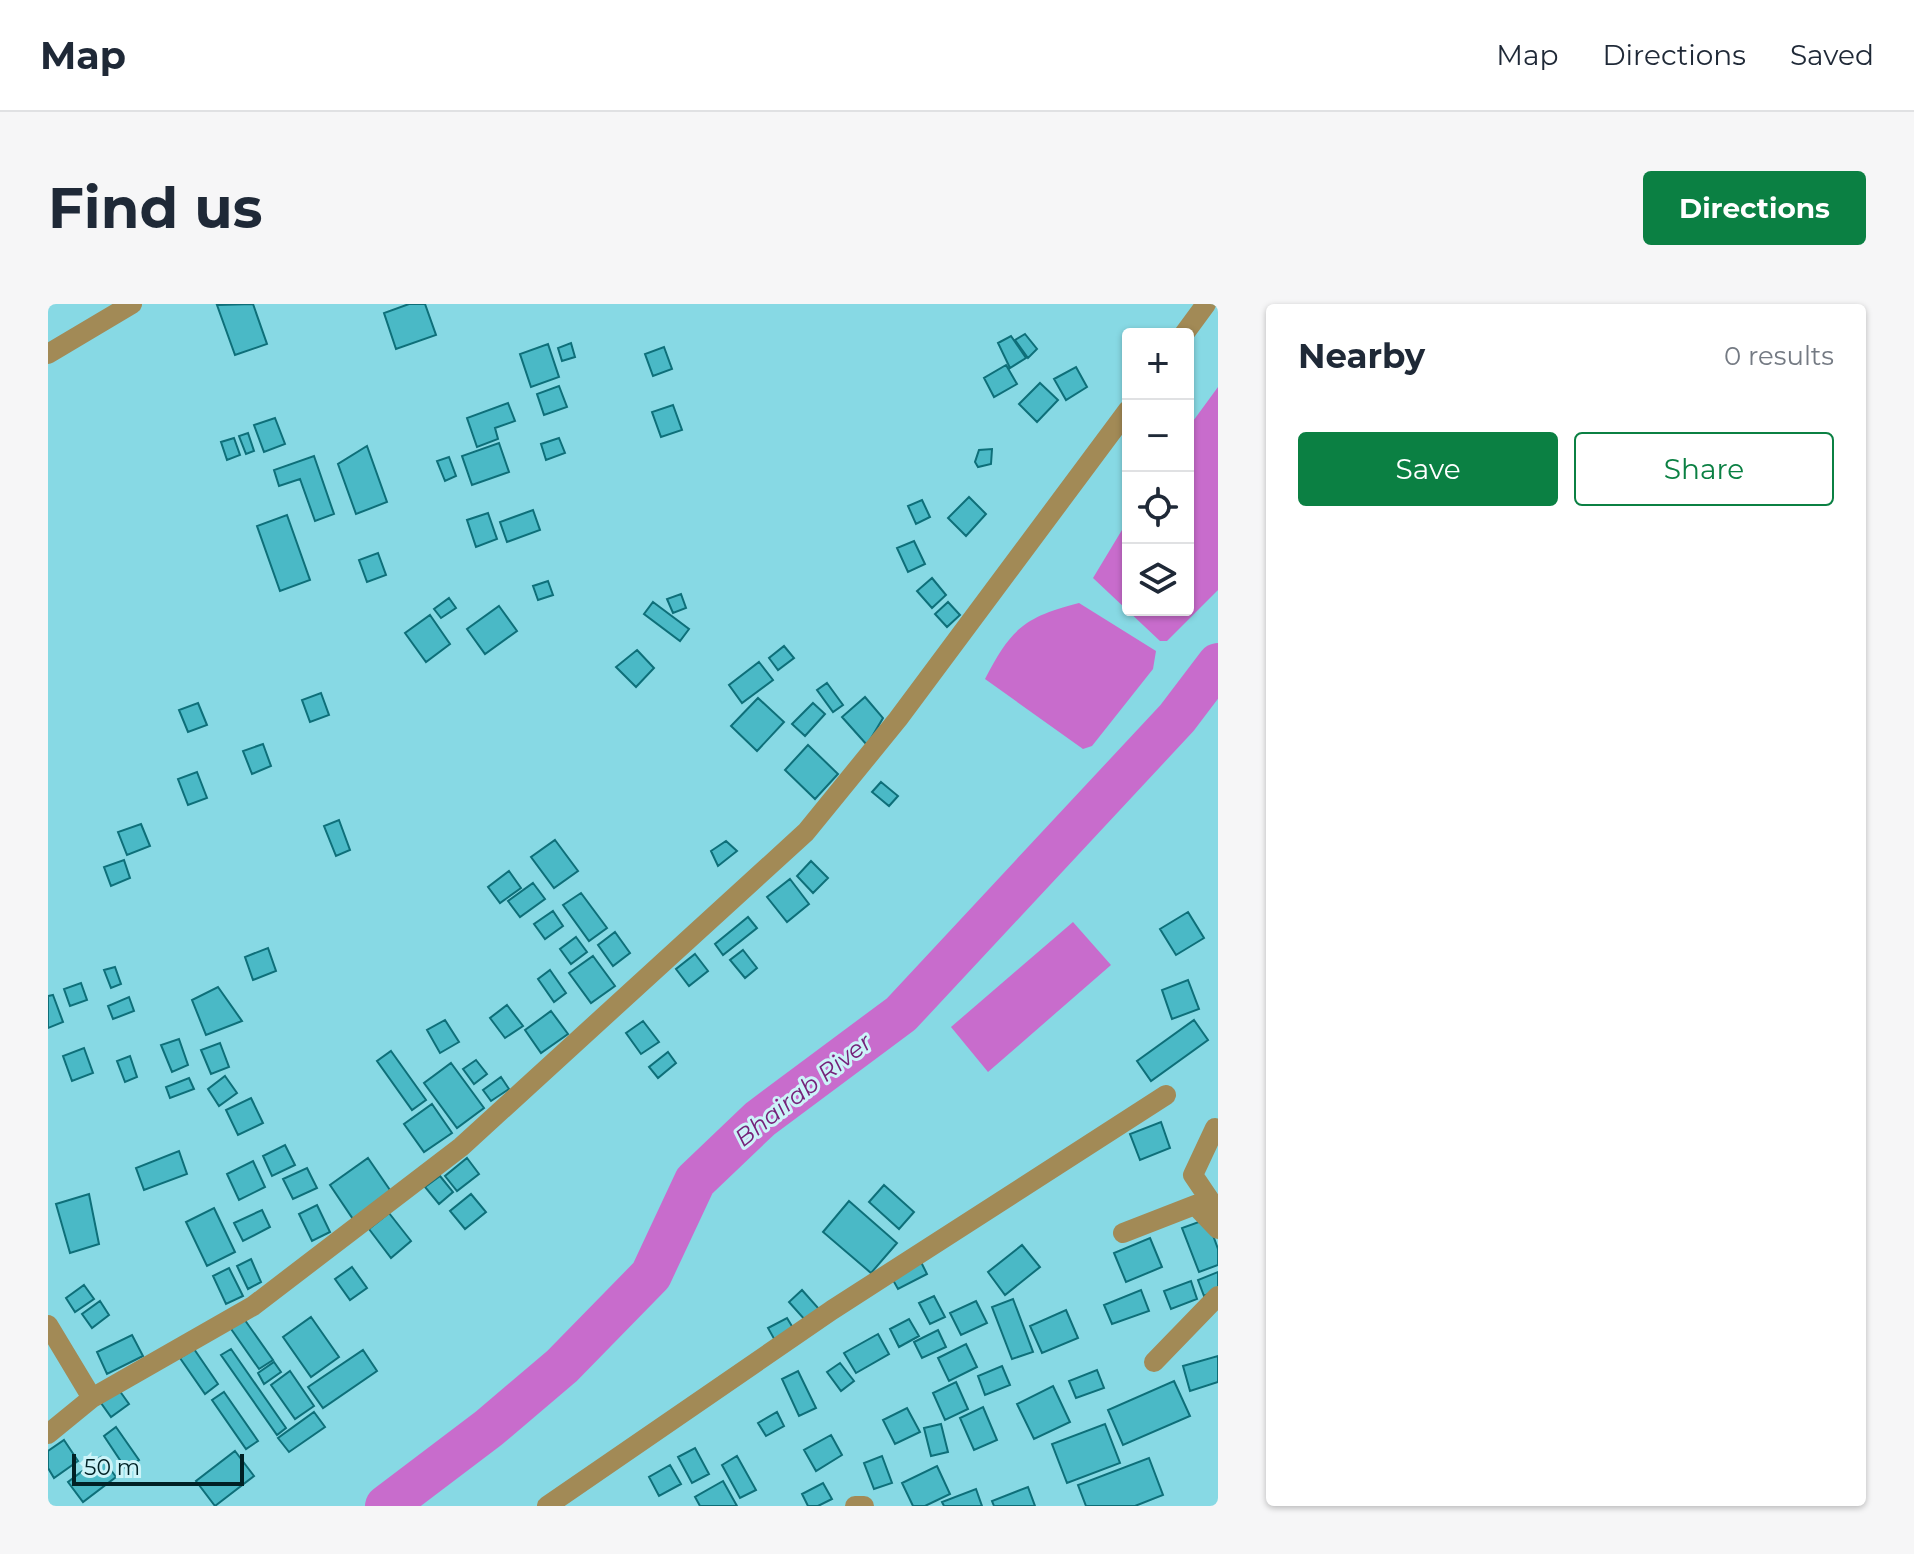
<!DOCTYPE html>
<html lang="en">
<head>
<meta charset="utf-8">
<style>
  :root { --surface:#fff; --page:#f6f6f7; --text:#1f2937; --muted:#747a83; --line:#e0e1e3; --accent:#0b8043 }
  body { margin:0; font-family:Montserrat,sans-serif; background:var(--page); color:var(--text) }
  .controls { position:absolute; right:24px; top:24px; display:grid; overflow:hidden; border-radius:8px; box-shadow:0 2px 6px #0004 }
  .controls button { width:72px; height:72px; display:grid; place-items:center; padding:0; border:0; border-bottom:2px solid var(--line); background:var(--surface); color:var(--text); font:40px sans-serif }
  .scale { position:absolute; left:24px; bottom:20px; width:172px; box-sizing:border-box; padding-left:8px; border:4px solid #002125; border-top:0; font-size:22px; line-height:28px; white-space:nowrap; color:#002125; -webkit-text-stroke:6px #ccf3f8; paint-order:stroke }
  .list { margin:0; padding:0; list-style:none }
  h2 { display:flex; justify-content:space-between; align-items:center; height:104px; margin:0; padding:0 32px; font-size:34px }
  h2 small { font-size:26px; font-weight:400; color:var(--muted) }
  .actions { display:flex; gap:16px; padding:24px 32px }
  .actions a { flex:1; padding:18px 0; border:2px solid var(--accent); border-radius:8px; text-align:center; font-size:28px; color:var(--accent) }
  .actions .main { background:var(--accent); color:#fff }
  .icon { flex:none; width:44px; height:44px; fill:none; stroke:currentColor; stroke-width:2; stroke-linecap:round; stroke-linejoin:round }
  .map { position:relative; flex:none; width:1170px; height:1202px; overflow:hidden; border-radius:8px }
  header { display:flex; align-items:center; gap:48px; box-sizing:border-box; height:112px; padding:0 40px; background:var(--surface); border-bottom:2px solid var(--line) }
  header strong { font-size:38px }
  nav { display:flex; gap:44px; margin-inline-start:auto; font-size:28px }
  .intro { display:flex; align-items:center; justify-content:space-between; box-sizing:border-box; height:192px; padding:0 48px }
  h1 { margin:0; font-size:56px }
  .button { padding:20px 36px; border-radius:8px; background:var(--accent); color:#fff; font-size:28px; font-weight:700 }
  main { display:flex; gap:48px; padding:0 48px }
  aside { flex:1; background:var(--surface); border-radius:8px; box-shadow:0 2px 6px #0004 }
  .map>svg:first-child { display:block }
</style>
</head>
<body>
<header>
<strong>Map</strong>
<nav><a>Map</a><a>Directions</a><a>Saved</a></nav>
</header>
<div class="intro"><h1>Find us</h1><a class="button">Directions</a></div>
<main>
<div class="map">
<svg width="1170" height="1202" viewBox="0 0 1170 1202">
  <rect width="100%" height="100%" fill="#87d9e4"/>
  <path fill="#c86ccc" d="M 1170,83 L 1170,286 L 1119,337 L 1112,337 L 1045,274 L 1080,216 L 1080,306 L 1140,306 L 1140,124 Z
    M 1031,299 L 1108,347 L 1105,365 L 1044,442 L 1035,445 L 937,375 C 963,325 976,313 1031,299 Z
    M 1025,618 L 1063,661 L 940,768 L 903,723 Z"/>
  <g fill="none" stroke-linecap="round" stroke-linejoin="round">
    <path stroke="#c86ccc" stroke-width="42" d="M 338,1202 L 441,1124 L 514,1062 L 603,971 L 647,877 L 712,815 L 853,710 L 1129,414 L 1170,360"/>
  </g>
  <path fill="#4ab9c6" stroke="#0e6f79" stroke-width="2" d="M 205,0 L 219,40 L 187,51 L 169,1 Z
    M 361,0 L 377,0 L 388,31 L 348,45 L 336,9 Z
    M 977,30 L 989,45 L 980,54 L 967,36 Z
    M 963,32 L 978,54 L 962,64 L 950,39 Z
    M 523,39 L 527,53 L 514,57 L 510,44 Z
    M 500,40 L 511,73 L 483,83 L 472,50 Z
    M 616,43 L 624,65 L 605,72 L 597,50 Z
    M 958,61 L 969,80 L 946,93 L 936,74 Z
    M 1028,63 L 1039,83 L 1018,96 L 1006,75 Z
    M 992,79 L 1010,96 L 989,118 L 971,100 Z
    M 511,82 L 519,103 L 496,111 L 489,90 Z
    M 460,99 L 467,117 L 447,124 L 450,135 L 429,143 L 419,114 Z
    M 625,101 L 634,126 L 613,133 L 604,108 Z
    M 227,114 L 237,140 L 216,148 L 206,121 Z
    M 200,129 L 206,147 L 198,150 L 191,132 Z
    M 186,134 L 192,151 L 179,156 L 173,138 Z
    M 511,134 L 517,149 L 498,156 L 493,140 Z
    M 451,139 L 461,168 L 424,181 L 414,152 Z
    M 319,142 L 339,198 L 308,210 L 290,160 Z
    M 944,145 L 943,160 L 930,163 L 927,158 L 931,146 Z
    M 266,152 L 286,210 L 267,217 L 252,175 L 231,182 L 226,166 Z
    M 401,153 L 408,172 L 397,177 L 389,157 Z
    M 921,193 L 938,210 L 918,232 L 900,214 Z
    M 874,196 L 882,213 L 868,220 L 860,202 Z
    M 485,206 L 492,226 L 459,238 L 452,218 Z
    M 440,209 L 449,235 L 428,243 L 419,216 Z
    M 239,211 L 262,276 L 232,287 L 209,222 Z
    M 866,237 L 877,260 L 860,268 L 849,244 Z
    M 330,249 L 338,271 L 319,278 L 311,256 Z
    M 884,274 L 898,291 L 884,304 L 869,287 Z
    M 500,277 L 505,291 L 490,296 L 485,282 Z
    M 633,290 L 638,304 L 625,309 L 619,295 Z
    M 401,294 L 408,304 L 393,314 L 386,305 Z
    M 605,298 L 641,325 L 632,337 L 596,310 Z
    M 900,298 L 912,311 L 899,323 L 887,310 Z
    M 451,302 L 469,327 L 437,350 L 419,325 Z
    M 382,311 L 402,340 L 378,358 L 357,329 Z
    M 736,342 L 746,354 L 730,366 L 721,354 Z
    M 589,346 L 606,364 L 588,383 L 568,363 Z
    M 711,358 L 725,376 L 694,399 L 681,381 Z
    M 779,379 L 795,401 L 785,408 L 769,386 Z
    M 273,389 L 281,411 L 262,418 L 254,396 Z
    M 817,393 L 835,414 L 819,441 L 794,413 Z
    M 710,394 L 736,418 L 709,447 L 683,422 Z
    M 150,399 L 159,421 L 140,428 L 131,406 Z
    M 765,399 L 777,410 L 757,432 L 744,420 Z
    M 215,440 L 223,462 L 204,470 L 195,447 Z
    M 760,441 L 790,470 L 767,495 L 737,466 Z
    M 149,468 L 159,494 L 140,501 L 130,475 Z
    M 833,478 L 850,492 L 841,502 L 824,488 Z
    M 291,516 L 302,546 L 288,552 L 276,522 Z
    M 93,520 L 102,542 L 79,551 L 70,528 Z
    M 507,536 L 530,567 L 506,584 L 483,553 Z
    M 678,537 L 689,547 L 670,562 L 663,547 Z
    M 76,556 L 82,574 L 63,582 L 56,563 Z
    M 763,557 L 780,574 L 765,589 L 749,572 Z
    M 461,567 L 473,584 L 452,599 L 440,583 Z
    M 742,575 L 761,600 L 739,618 L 719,593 Z
    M 485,579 L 497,595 L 472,613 L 460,597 Z
    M 533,589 L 559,624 L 541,637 L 515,601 Z
    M 505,607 L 515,622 L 497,635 L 486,620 Z
    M 1140,608 L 1156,634 L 1128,651 L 1112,625 Z
    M 700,613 L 709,624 L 675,651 L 667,640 Z
    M 567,628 L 582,649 L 565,662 L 550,641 Z
    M 528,633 L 539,648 L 523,660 L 512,645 Z
    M 220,644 L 228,667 L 205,676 L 197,653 Z
    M 695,646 L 709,664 L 697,674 L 682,656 Z
    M 647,650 L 660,667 L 641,682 L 628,665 Z
    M 545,652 L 567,682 L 543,699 L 521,669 Z
    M 67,663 L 73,680 L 63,684 L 56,666 Z
    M 502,666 L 518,689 L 506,698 L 490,675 Z
    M 1140,676 L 1151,705 L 1124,715 L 1114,686 Z
    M 33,679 L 39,696 L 22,702 L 16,685 Z
    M 170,683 L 194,717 L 158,731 L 144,696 Z
    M 5,691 L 15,718 L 0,724 L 0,692 Z
    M 81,693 L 86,707 L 65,715 L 60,702 Z
    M 459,701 L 475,722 L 457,734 L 442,714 Z
    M 503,707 L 520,730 L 493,749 L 477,726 Z
    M 397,716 L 411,738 L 392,749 L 379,726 Z
    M 1146,716 L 1160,736 L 1103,777 L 1089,757 Z
    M 595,717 L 611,738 L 593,750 L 578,729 Z
    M 131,735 L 140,761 L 124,768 L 113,741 Z
    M 172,739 L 181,763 L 163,770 L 153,746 Z
    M 36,744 L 45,769 L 24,777 L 15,752 Z
    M 343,747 L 378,796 L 364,806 L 329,757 Z
    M 620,748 L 628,759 L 610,774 L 601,763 Z
    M 82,752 L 89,773 L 77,778 L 69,757 Z
    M 428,756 L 439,770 L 426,780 L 415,765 Z
    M 403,759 L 436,804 L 409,824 L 376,779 Z
    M 177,772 L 189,789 L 171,802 L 160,785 Z
    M 453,773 L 461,785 L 443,797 L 435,786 Z
    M 141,774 L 146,785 L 122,794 L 118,783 Z
    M 203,794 L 215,819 L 190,831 L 178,806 Z
    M 384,800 L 404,829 L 376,848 L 356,820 Z
    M 1113,818 L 1122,844 L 1092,856 L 1082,830 Z
    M 237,841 L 247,861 L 224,872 L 215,852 Z
    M 131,847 L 139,870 L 96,886 L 88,864 Z
    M 320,854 L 344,889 L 305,915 L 282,881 Z
    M 419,854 L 431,870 L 409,887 L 397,872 Z
    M 205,857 L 217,883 L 191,896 L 179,870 Z
    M 259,864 L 269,884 L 245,895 L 235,875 Z
    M 392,872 L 405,888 L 391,900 L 377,883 Z
    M 836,881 L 866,908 L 851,925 L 821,898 Z
    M 41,890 L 51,940 L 22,949 L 8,900 Z
    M 423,890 L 438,908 L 417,925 L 402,907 Z
    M 801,897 L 849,939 L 823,969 L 775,928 Z
    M 269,901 L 282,928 L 264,937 L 251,910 Z
    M 166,904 L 187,948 L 159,962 L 138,918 Z
    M 214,906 L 222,923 L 195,937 L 186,919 Z
    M 341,909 L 363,937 L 343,954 L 321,925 Z
    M 1159,915 L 1170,945 L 1170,961 L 1151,968 L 1134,924 Z
    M 1102,934 L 1114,963 L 1078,978 L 1066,949 Z
    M 974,941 L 992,963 L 957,991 L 940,968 Z
    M 870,952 L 879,970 L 850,985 L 840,967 Z
    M 203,955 L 213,978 L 200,985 L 189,962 Z
    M 304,963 L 319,984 L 302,996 L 287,975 Z
    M 181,964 L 195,992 L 178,1000 L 165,972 Z
    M 1170,968 L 1170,986 L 1156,992 L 1150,976 Z
    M 1143,977 L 1149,995 L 1123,1005 L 1116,987 Z
    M 36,981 L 46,995 L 27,1008 L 18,994 Z
    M 754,986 L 771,1005 L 757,1016 L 741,998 Z
    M 1093,986 L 1101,1007 L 1064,1020 L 1056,1001 Z
    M 886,992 L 897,1013 L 882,1020 L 871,999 Z
    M 965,995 L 985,1048 L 964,1055 L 944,1003 Z
    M 52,997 L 61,1011 L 44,1024 L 34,1010 Z
    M 928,997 L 939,1019 L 913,1031 L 902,1009 Z
    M 1018,1006 L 1030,1034 L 994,1049 L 982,1022 Z
    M 194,1012 L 225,1056 L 211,1065 L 181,1022 Z
    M 263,1013 L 291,1053 L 263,1073 L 235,1033 Z
    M 739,1014 L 748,1029 L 729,1040 L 720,1024 Z
    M 861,1015 L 871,1032 L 851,1043 L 842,1025 Z
    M 890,1026 L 898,1043 L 874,1054 L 866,1038 Z
    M 830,1030 L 841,1050 L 808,1069 L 796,1049 Z
    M 84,1031 L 95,1052 L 59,1070 L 49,1048 Z
    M 918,1040 L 929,1063 L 901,1077 L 890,1054 Z
    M 146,1045 L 170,1080 L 157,1090 L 132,1054 Z
    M 183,1045 L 238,1124 L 229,1131 L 173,1051 Z
    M 315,1046 L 329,1067 L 275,1104 L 260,1083 Z
    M 1170,1052 L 1170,1078 L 1142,1087 L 1135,1062 Z
    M 226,1058 L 233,1068 L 216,1080 L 210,1069 Z
    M 792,1059 L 806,1077 L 793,1087 L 779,1068 Z
    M 954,1062 L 962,1081 L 937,1091 L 930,1072 Z
    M 1049,1066 L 1056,1084 L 1028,1094 L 1021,1077 Z
    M 242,1067 L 266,1102 L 247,1115 L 223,1081 Z
    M 750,1067 L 768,1104 L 751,1112 L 734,1075 Z
    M 1126,1077 L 1142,1112 L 1075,1141 L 1060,1106 Z
    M 908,1078 L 920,1105 L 897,1116 L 885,1089 Z
    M 1005,1082 L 1022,1118 L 986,1135 L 969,1100 Z
    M 71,1086 L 81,1100 L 63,1113 L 53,1099 Z
    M 176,1088 L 210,1137 L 198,1145 L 164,1096 Z
    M 935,1103 L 949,1136 L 926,1146 L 912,1114 Z
    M 859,1104 L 872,1128 L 847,1140 L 835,1116 Z
    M 266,1108 L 277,1123 L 241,1148 L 230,1134 Z
    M 729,1108 L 736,1122 L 718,1132 L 710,1119 Z
    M 893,1120 L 900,1148 L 883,1152 L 876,1124 Z
    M 1057,1120 L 1072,1159 L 1019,1179 L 1004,1140 Z
    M 68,1123 L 91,1156 L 78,1165 L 56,1132 Z
    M 783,1131 L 794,1151 L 768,1167 L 756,1146 Z
    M 16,1136 L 30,1157 L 6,1174 L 0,1164 L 0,1147 Z
    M 647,1144 L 661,1170 L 644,1179 L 630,1153 Z
    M 187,1147 L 206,1172 L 167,1202 L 148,1177 Z
    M 689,1152 L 708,1186 L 692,1194 L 674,1161 Z
    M 834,1152 L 844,1179 L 826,1185 L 816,1159 Z
    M 53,1153 L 68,1173 L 35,1198 L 20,1178 Z
    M 1101,1154 L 1115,1191 L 1087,1202 L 1038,1202 L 1030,1181 Z
    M 622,1161 L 633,1180 L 611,1192 L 601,1173 Z
    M 889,1162 L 902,1190 L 877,1202 L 865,1202 L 854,1179 Z
    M 675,1177 L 689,1202 L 652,1202 L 647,1193 Z
    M 775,1179 L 784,1195 L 770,1202 L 760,1202 L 754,1190 Z
    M 980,1183 L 987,1202 L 946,1202 L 944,1197 Z
    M 928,1185 L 934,1202 L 896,1202 L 894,1198 Z"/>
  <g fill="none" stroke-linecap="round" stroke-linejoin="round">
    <path stroke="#a28a56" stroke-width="20" d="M 1136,30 L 1158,0
      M 0,50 L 84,0
      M 1167,824 L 1145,871 L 1170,908
      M 1075,929 L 1147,901 L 1170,925
      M 0,1021 L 44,1094
      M 1106,1058 L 1170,992
      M 0,1130 L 44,1094 L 205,1002 L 413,843 L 758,528 L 850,415 L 1080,106
      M 499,1202 L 784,1006 L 1118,791
      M 807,1202 L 816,1202"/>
  </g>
  <g text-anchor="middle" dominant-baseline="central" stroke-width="6" stroke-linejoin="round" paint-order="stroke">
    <g font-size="24" font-style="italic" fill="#752179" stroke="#ccf3f8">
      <text transform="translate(755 786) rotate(-38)">Bhairab River</text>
    </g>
  </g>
</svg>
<div class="controls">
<button>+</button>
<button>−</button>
<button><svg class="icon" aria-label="locate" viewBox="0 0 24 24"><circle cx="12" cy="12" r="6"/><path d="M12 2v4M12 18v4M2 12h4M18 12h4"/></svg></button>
<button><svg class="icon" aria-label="layers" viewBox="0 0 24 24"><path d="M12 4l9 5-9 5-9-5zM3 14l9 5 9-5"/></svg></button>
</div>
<div class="scale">50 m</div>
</div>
<aside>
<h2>Nearby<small>0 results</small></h2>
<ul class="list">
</ul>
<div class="actions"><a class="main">Save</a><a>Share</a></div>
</aside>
</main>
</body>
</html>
